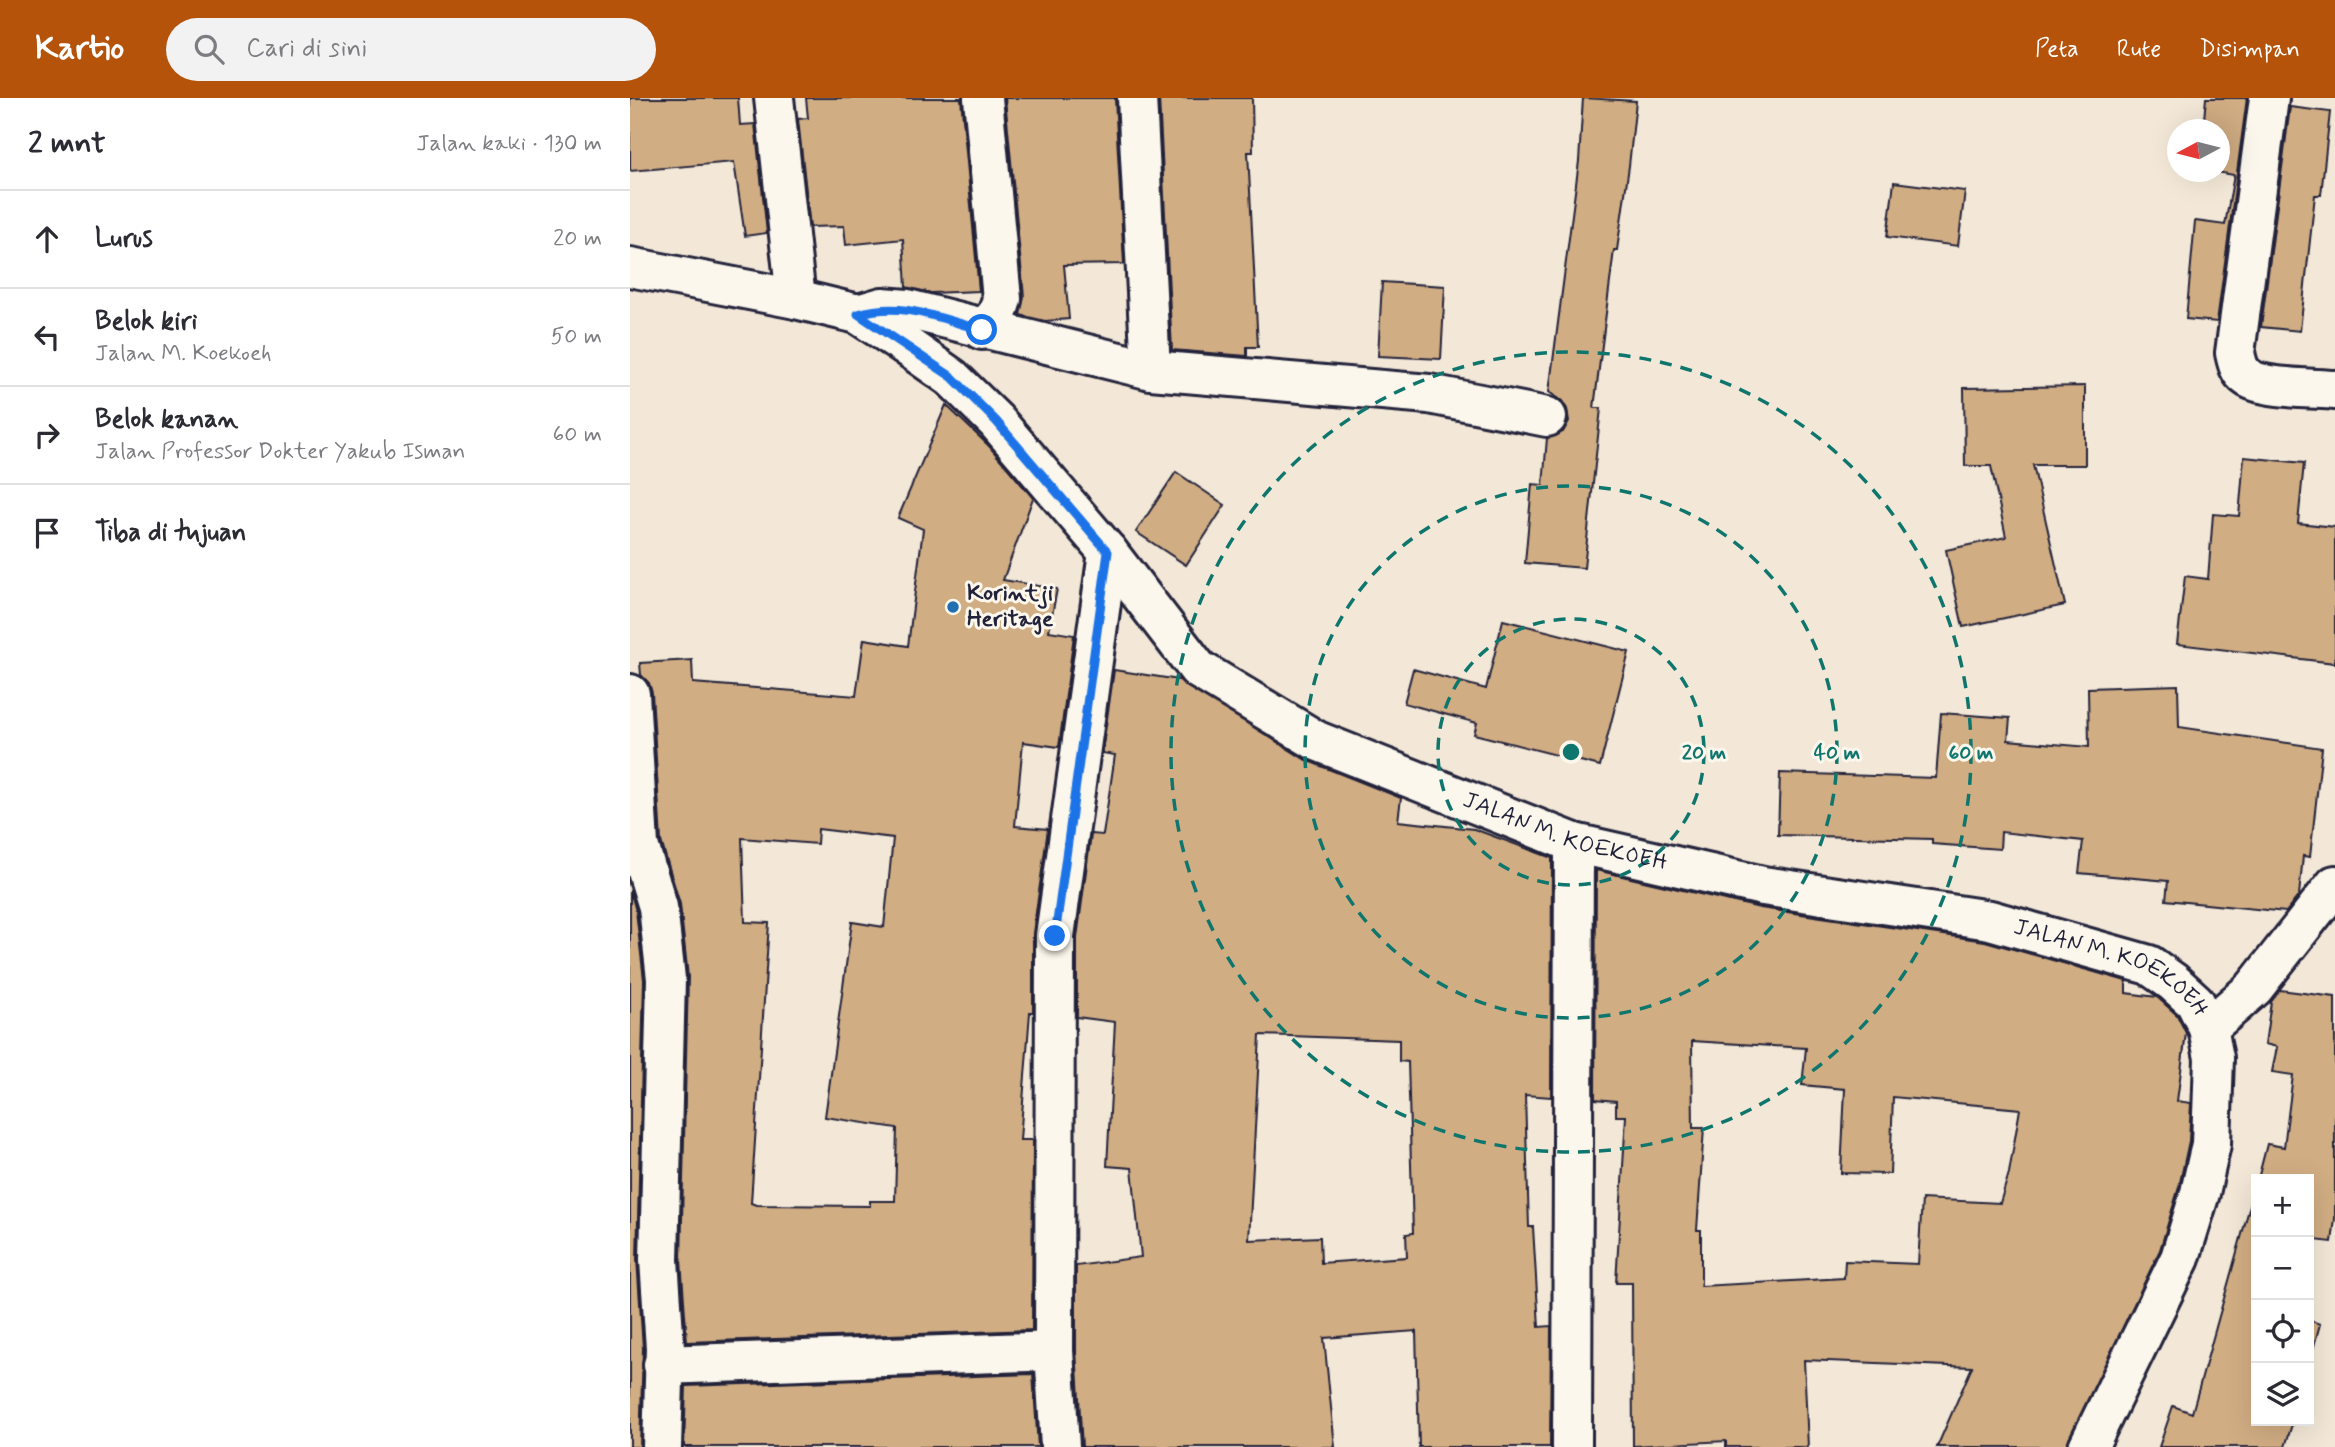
<!DOCTYPE html>
<html lang="id">
<head>
<meta charset="utf-8">
<style>
  :root { --surface:#fff; --page:#f2f2f3; --text:#2b2b33; --muted:#7c7c81; --line:#e1e1e2; --accent:#b45309 }
  body { margin:0; font-family:Mynerve,sans-serif; background:var(--page); color:var(--text) }
  .controls { position:absolute; right:21px; bottom:21px; display:grid; overflow:hidden; border-radius:0px; box-shadow:0 7px 28px #0002 }
  .controls button { width:63px; height:63px; display:grid; place-items:center; padding:0; border:0; border-bottom:2px solid var(--line); background:var(--surface); color:var(--text); font:35px sans-serif }
  .compass { position:absolute; left:1537px; top:21px; width:63px; height:63px; border-radius:50%; background:var(--surface); box-shadow:0 7px 28px #0002; rotate:263deg }
  .stop { position:absolute; width:21px; height:21px; margin:-16px; border:5px solid #1a73e8; border-radius:50%; background:#fff }
  .stop.end { background:#1a73e8; border-color:#fff; box-shadow:0 2px 7px #0008 }
  .list { margin:0; padding:0; list-style:none }
  h2 { display:flex; justify-content:space-between; align-items:center; height:91px; margin:0; padding:0 28px; font-size:30px }
  h2 small { font-size:23px; font-weight:400; color:var(--muted) }
  .list li { display:grid; grid-template-columns:46px 1fr auto; gap:21px; align-items:center; box-sizing:border-box; height:98px; padding:0 28px; border-top:2px solid var(--line) }
  .list b { display:block; font-size:26px; white-space:nowrap }
  .list p { margin:0; font-size:23px; white-space:nowrap; color:var(--muted) }
  .list em { font-size:23px; font-style:normal; color:var(--muted) }
  .icon { flex:none; width:38px; height:38px; fill:none; stroke:currentColor; stroke-width:2; stroke-linecap:round; stroke-linejoin:round }
  .map { position:relative; flex:none; width:1705px; height:1349px; overflow:hidden }
  header { display:flex; align-items:center; gap:42px; box-sizing:border-box; height:98px; padding:0 35px; background:var(--accent); color:#fff }
  header strong { font-size:33px }
  nav { display:flex; gap:38px; margin-inline-start:auto; font-size:24px }
  .search { width:490px; height:63px; background:var(--page); display:flex; align-items:center; gap:18px; box-sizing:border-box; padding:0 24px; border-radius:38px; color:var(--muted); font-size:26px }
  main { display:flex }
  aside { flex:1; background:var(--surface) }
  .map>svg:first-child { display:block }
</style>
</head>
<body>
<header>
<strong>Kartio</strong>
<div class="search"><svg class="icon" aria-label="search" viewBox="0 0 24 24"><circle cx="10" cy="10" r="6"/><path d="M15 15l6 6"/></svg>Cari di sini</div>
<nav><a>Peta</a><a>Rute</a><a>Disimpan</a></nav>
</header>
<main>
<aside>
<h2>2 mnt<small>Jalan kaki · 130 m</small></h2>
<ul class="list">
<li><svg class="icon" aria-label="ahead" viewBox="0 0 24 24"><path d="M12 20V5M6 11l6-6 6 6"/></svg><div><b>Lurus</b></div><em>20 m</em></li>
<li><svg class="icon" aria-label="left" viewBox="0 0 24 24"><path d="M17 20v-9H6M10 6l-5 5 5 5"/></svg><div><b>Belok kiri</b><p>Jalan M. Koekoeh</p></div><em>50 m</em></li>
<li><svg class="icon" aria-label="right" viewBox="0 0 24 24"><path d="M7 20v-9h11M14 6l5 5-5 5"/></svg><div><b>Belok kanan</b><p>Jalan Professor Dokter Yakub Isman</p></div><em>60 m</em></li>
<li><svg class="icon" aria-label="arrive" viewBox="0 0 24 24"><path d="M6 21V4h12l-3 4 3 4H6"/></svg><div><b>Tiba di tujuan</b></div></li>
</ul>
</aside>
<div class="map">
<svg width="1705" height="1349" viewBox="0 0 1705 1349">
  <rect width="100%" height="100%" fill="#f3e8d7"/>
  <filter id="ink" filterUnits="userSpaceOnUse"><feTurbulence type="fractalNoise" baseFrequency=".0143" numOctaves="2"/><feDisplacementMap in="SourceGraphic" scale="14" xChannelSelector="R" yChannelSelector="G"/><feConvolveMatrix kernelMatrix="1 2 1 2 8 2 1 2 1" color-interpolation-filters="sRGB"/></filter>
  <g filter="url(#ink)">
    <path fill="#d1ad83" stroke="#22223b" stroke-width="2" fill-rule="evenodd" d="M 0,0 L 108,0 L 110,27 L 125,26 L 137,135 L 115,138 L 104,64 L 0,73 Z
      M 176,0 L 331,0 L 349,193 L 301,195 L 276,189 L 273,141 L 216,147 L 214,128 L 180,129 L 168,21 L 178,20 Z
      M 375,0 L 485,0 L 494,166 L 434,167 L 439,221 L 415,223 L 390,217 L 394,199 Z
      M 529,0 L 622,0 L 623,54 L 618,54 L 628,249 L 617,249 L 617,258 L 542,252 Z
      M 953,0 L 1006,3 L 999,68 L 987,152 L 984,152 L 964,310 L 971,310 L 954,470 L 895,465 L 902,386 L 913,387 L 917,340 L 933,334 L 939,323 L 937,311 L 932,303 L 919,294 L 949,63 Z
      M 1576,0 L 1617,0 L 1587,224 L 1556,221 L 1565,123 L 1595,127 L 1604,77 L 1586,74 L 1590,74 L 1590,32 L 1573,32 Z
      M 1660,9 L 1700,14 L 1691,97 L 1685,97 L 1670,233 L 1631,229 Z
      M 1264,84 L 1335,93 L 1328,148 L 1257,139 Z
      M 752,184 L 815,188 L 811,261 L 748,258 Z
      M 1455,288 L 1455,367 L 1403,367 L 1435,507 L 1333,529 L 1316,452 L 1376,439 L 1361,368 L 1335,368 L 1334,290 Z
      M 316,307 L 359,348 L 403,400 L 373,482 L 427,491 L 419,533 L 444,537 L 429,649 L 393,644 L 385,728 L 418,731 L 403,835 L 403,914 L 400,914 L 390,1042 L 403,1042 L 402,1232 L 57,1244 L 51,1162 L 58,879 L 50,806 L 31,743 L 22,595 L 19,585 L 11,577 L 10,565 L 62,562 L 63,585 L 226,598 L 234,541 L 278,548 L 293,431 L 268,420 ZM 188,731 L 263,740 L 254,829 L 222,824 L 195,1019 L 267,1030 L 265,1103 L 240,1103 L 240,1108 L 126,1107 L 121,1105 L 139,825 L 115,824 L 112,740 L 187,746 Z
      M 1614,359 L 1674,365 L 1668,425 L 1705,429 L 1705,565 L 1547,546 L 1555,478 L 1578,481 L 1583,416 L 1609,418 Z
      M 546,374 L 595,407 L 556,467 L 506,434 Z
      M 873,522 L 999,554 L 970,668 L 844,636 L 847,625 L 774,605 L 783,571 L 856,591 Z
      M 484,572 L 549,582 L 676,662 L 771,700 L 768,723 L 844,731 L 922,760 L 921,999 L 895,997 L 899,1129 L 903,1129 L 909,1229 L 921,1228 L 920,1349 L 789,1349 L 786,1233 L 694,1240 L 705,1349 L 452,1349 L 446,1252 L 446,1168 L 511,1159 L 502,1070 L 477,1068 L 485,924 L 447,919 L 447,840 L 461,736 L 473,737 L 485,657 L 472,655 ZM 630,937 L 769,942 L 769,963 L 778,964 L 783,1135 L 776,1136 L 777,1159 L 691,1165 L 690,1139 L 619,1142 Z
      M 1548,587 L 1549,629 L 1692,650 L 1680,759 L 1673,758 L 1669,797 L 1656,814 L 1536,802 L 1538,783 L 1449,775 L 1453,743 L 1371,734 L 1370,751 L 1302,746 L 1302,741 L 1148,737 L 1150,675 L 1306,680 L 1311,615 L 1380,620 L 1378,642 L 1459,649 L 1458,590 Z
      M 966,772 L 1130,810 L 1355,843 L 1496,883 L 1496,895 L 1527,899 L 1547,917 L 1556,935 L 1547,1003 L 1561,1005 L 1559,1043 L 1549,1089 L 1530,1152 L 1436,1349 L 1307,1349 L 1342,1269 L 1174,1262 L 1178,1349 L 1096,1349 L 1096,1343 L 1003,1348 L 1002,1185 L 986,1185 L 996,1018 L 986,1018 L 986,1003 L 965,1001 ZM 1062,943 L 1176,950 L 1172,987 L 1215,991 L 1211,1075 L 1260,1076 L 1263,999 L 1390,1011 L 1379,1075 L 1370,1105 L 1292,1101 L 1288,1166 L 1215,1163 L 1214,1180 L 1071,1188 L 1071,1132 L 1067,1132 L 1074,1030 L 1063,1030 Z
      M 0,792 L 6,813 L 14,882 L 7,1161 L 13,1250 L 10,1349 L 0,1349 Z
      M 1650,892 L 1705,899 L 1705,1121 L 1702,1144 L 1685,1142 L 1679,1172 L 1679,1081 L 1628,1081 L 1637,1046 L 1654,1049 L 1663,977 L 1642,974 L 1647,949 L 1635,946 L 1641,904 Z
      M 1626,1086 L 1626,1323 L 1663,1323 L 1655,1349 L 1529,1349 L 1543,1308 L 1562,1315 Z
      M 1679,1222 L 1690,1226 L 1679,1266 Z
      M 403,1276 L 408,1349 L 54,1349 L 56,1288 Z"/>
    <g fill="none" stroke-linecap="round" stroke-linejoin="round">
      <defs>
        <g id="minor">
          <path d="M 144,0 L 166,201"/>
          <path d="M 507,0 L 521,272"/>
          <path d="M 1639,0 L 1605,255 C 1607,264 1609,274 1617,279 C 1632,291 1685,290 1705,292"/>
          <path id="s1" d="M 0,169 L 166,201 L 228,216 L 271,244 L 322,280 L 366,323 L 478,454 L 568,571 L 687,643 L 944,745 L 1133,788 L 1360,822 L 1519,867 L 1543,884 L 1565,904 L 1578,930 L 1584,960 L 1581,1046 L 1570,1095 L 1550,1160 L 1458,1349"/>
          <path d="M 228,216 L 252,209 L 277,211 L 521,272 L 799,296 L 917,319"/>
          <path d="M 352,232 L 367,217 L 372,201 L 353,0"/>
          <path d="M 0,596 L 9,747 L 28,809 L 36,881 L 29,1162 L 35,1250 L 32,1349"/>
          <path d="M 1578,930 L 1624,890 L 1705,787"/>
          <path d="M 33,1267 L 424,1253"/>
          <path d="M 430,1349 L 424,1253 L 425,838 L 478,454"/>
          <path d="M 942,1349 L 944,745"/>
        </g>
      </defs>
      <use href="#minor" stroke="#22223b" stroke-width="44"/>
      <use href="#minor" stroke="#fbf7ec" stroke-width="38"/>
    </g>
  </g>
  <g fill="none" stroke-linecap="round" stroke-linejoin="round" filter="url(#ink)">
    <path stroke="#1a73e8" stroke-width="9" d="M 352,232 C 308,220 273,203 228,216 L 322,279 L 366,323 L 478,454 L 425,838"/>
  </g>
  <g fill="none" stroke="#0f766e" stroke-width="3.5" stroke-dasharray="12 9">
    <circle cx="941" cy="654" r="133"/>
    <circle cx="941" cy="654" r="266"/>
    <circle cx="941" cy="654" r="400"/>
  </g>
  <circle fill="#1f6fb2" stroke="#fbf7ec" stroke-width="2.5" cx="323" cy="509" r="7"/>
  <g text-anchor="middle" dominant-baseline="central" stroke-width="6" stroke-linejoin="round" paint-order="stroke">
    <g font-size="23" font-weight="bold" fill="#22223b" stroke="#fbf7ec" text-anchor="start">
      <text x="337" y="496">Korintji<tspan x="337" dy="26">Heritage</tspan></text>
    </g>
    <g font-size="23" fill="#22223b" stroke="#fbf7ec">
      <text stroke="none"><textPath href="#s1" startOffset="1132">JALAN M. KOEKOEH</textPath></text>
      <text stroke="none"><textPath href="#s1" startOffset="1699">JALAN M. KOEKOEH</textPath></text>
    </g>
  </g>
  <circle cx="941" cy="654" r="10" fill="#0f766e" stroke="#fbf7ec" stroke-width="3.5"/>
  <g font-size="21" text-anchor="middle" font-weight="bold" fill="#0f766e" stroke="#fbf7ec" stroke-width="6" stroke-linejoin="round" paint-order="stroke">
    <text x="1074" y="661">20 m</text>
    <text x="1207" y="661">40 m</text>
    <text x="1341" y="661">60 m</text>
  </g>
</svg>
<div class="controls">
<button>+</button>
<button>−</button>
<button><svg class="icon" aria-label="locate" viewBox="0 0 24 24"><circle cx="12" cy="12" r="6"/><path d="M12 2v4M12 18v4M2 12h4M18 12h4"/></svg></button>
<button><svg class="icon" aria-label="layers" viewBox="0 0 24 24"><path d="M12 4l9 5-9 5-9-5zM3 14l9 5 9-5"/></svg></button>
</div>
<svg class="compass" viewBox="-18 -18 36 36"><path d="M0-13l5 13h-10z" fill="#e53935"/><path d="M0 13l5-13h-10z" fill="#7c7c81"/></svg>
<div class="stop" style="left:352px;top:232px"></div>
<div class="stop end" style="left:425px;top:838px"></div>
</div>
</main>
</body>
</html>
